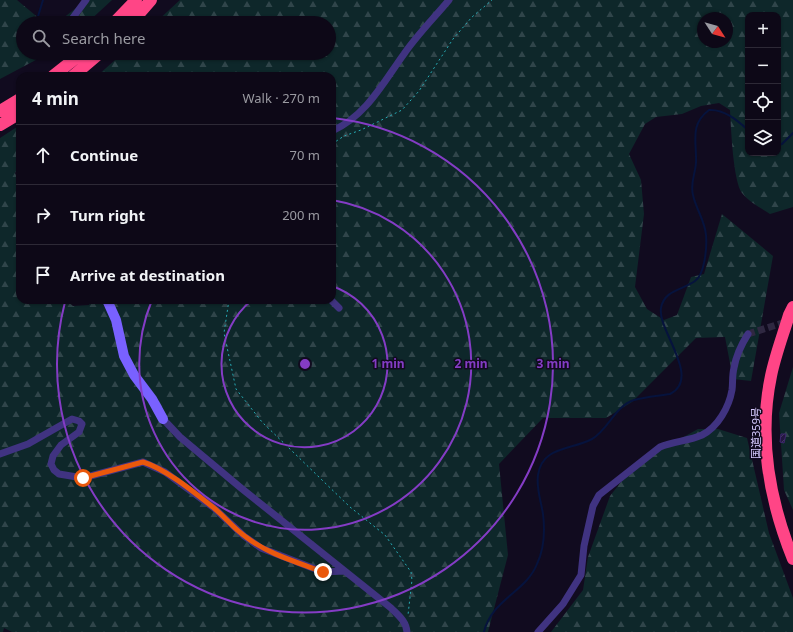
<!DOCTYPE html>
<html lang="en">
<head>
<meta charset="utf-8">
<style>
  :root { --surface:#0d0817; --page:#1b1624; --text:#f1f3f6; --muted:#9a9aa1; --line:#2d2936 }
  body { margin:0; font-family:"Noto Sans","Noto Sans JP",sans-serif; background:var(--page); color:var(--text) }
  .controls { position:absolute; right:12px; top:12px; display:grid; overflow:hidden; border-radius:8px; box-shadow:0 1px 3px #0004 }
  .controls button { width:36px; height:36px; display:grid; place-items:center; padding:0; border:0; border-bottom:1px solid var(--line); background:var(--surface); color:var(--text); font:20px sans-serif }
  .compass { position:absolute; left:697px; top:12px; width:36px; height:36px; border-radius:50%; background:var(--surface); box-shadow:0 1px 3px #0004; rotate:126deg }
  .stop { position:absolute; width:12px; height:12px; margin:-9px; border:3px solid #ea580c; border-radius:50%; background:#fff }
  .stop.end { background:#ea580c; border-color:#fff; box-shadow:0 1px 4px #0008 }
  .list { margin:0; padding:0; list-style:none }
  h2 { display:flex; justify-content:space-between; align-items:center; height:52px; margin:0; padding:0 16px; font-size:17px }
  h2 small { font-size:13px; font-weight:400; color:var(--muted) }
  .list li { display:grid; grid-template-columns:26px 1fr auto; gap:12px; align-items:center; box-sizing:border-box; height:60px; padding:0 16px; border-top:1px solid var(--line) }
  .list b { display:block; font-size:15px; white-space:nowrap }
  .list em { font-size:13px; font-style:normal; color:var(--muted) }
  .icon { flex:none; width:22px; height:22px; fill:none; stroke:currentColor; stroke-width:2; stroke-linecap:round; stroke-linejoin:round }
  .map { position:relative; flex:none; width:793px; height:632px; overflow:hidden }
  .search { position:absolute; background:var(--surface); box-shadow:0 1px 3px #0004; left:16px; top:16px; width:320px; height:44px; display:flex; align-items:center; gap:10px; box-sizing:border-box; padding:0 14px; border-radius:22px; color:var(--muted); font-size:15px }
  .panel { position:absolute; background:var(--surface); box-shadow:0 1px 3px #0004; left:16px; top:72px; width:320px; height:232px; border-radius:12px }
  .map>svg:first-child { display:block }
</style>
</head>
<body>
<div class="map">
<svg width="793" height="632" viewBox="0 0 793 632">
  <defs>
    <pattern id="forest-firs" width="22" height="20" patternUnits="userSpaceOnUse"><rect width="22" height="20" fill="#0e272a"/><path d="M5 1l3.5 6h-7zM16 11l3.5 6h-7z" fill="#30454a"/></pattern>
    <pattern id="building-hatch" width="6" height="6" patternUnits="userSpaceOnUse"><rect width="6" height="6" fill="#241641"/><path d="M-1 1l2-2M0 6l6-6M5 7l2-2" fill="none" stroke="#43375e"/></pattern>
  </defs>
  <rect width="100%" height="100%" fill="#110b1f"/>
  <path fill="url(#forest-firs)" fill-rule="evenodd" d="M 0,0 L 17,0 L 41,20 L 54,23 L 23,23 L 23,53 L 49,53 L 0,79 Z
    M 86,0 L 112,0 L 87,23 L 57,23 Z
    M 180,0 L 793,0 L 793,207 L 770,214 C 761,208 749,202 742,193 C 733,181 731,127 730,110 L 719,103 L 701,106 L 682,114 L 656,117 L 645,124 L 629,154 L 641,180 L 644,214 L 635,287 L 647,309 L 664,320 L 677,315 L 691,277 L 704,274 L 722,214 L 773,256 L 751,381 L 733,379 L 725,337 L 696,338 L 632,402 L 606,418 L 543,418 L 499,464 L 508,555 L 488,632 L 12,632 L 4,628 L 3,632 L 0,632 L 0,138 L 20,125 L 20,165 L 15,173 L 20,184 L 20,300 L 66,300 L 73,306 L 89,305 L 90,300 L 332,300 L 332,76 L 97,76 L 123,53 L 329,53 L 329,23 L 155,23 ZM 748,15 L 778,15 L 778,153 L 748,153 ZM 703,18 L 727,18 L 727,42 L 703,42 Z
    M 793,367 L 793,510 L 784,490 L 779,413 Z
    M 698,429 L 718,429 L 747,438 L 769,533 L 793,598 L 793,632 L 551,632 L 583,590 L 588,557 L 610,496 L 624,478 L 651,455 Z"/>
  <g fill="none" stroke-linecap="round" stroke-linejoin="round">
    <path stroke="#06133d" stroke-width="2" d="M 36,23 L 43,0
      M 778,145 L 782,144 L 793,133
      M 484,632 C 492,599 526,592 537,564 C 544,549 545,530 543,514 C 541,501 536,488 538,475 C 542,446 572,450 592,439 C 608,430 615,406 634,400 C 645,397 658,396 670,394 C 702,378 657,330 661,308 C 664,290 683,290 695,281 C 705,274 707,247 706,235 C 705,221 696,209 693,195 C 690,183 695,175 696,163 C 697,142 689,125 709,110 C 724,109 737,120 748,130"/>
  </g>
  <path fill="url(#building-hatch)" stroke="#3e276f" d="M 781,434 L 786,434 L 784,443 L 780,442 Z"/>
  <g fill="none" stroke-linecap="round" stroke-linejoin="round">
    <path stroke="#2f2841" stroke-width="7" stroke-dasharray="7 3.5" stroke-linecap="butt" d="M 67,76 L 68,53
      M 748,334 L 789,321"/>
    <path stroke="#27acb6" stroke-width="1" stroke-dasharray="2 3" stroke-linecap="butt" d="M 332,144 L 344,136 L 361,130 L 402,110 L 419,91 L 453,39 L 472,17 L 492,0
      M 229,300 L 224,333 L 236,389 L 262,422 L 350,507 L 385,535 L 411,572 L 412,580 L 408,615"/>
    <path stroke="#403381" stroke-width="7" d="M 69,23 L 86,0
      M 332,131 C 366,116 383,83 404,54 C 417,35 434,18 449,0
      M 331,300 L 339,308
      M 163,419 L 180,437 L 241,488 L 391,608 C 399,616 406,621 407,632
      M 0,454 L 28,444 L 72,419 L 79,421 L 82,424 L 79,432 L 61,445 L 53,456 L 51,464 L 54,470 L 59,474 L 83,478 L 143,462 L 165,472 L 214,508 L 244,536 L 261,548 L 323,572 L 344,571
      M 538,632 L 563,604 L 581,575 L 584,546 L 593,506 L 599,495 L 660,447 C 674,441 689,441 702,435 C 718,427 729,407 732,390 C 733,383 732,375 734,368 C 736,356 741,345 748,334"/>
    <path stroke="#7961ff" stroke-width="10" d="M 107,300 L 116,320 L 124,356 L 134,375 L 152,399 L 163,419"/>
    <path stroke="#ff4586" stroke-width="12" d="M 114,23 L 136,0
      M 131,23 L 151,0
      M 53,76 L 82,53
      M 73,76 L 100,53
      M 0,111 L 20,99
      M 0,125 L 20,113
      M 793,307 L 789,315 C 783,335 775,356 771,376 C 758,438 770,502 793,559"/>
  </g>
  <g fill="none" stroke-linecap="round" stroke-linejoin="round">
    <path stroke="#ea580c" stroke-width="5" d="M 83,478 L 143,462 C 166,469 195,493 214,508 C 225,517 234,529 246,537 C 268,554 297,562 323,572"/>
  </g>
  <g fill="none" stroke="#843cc5" stroke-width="2">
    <path d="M332 286A83 83 0 1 1 252 300"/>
    <path d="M332 200A166 166 0 1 1 152 300"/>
    <path d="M333 118A248 248 0 1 1 65 302"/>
  </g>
  <g text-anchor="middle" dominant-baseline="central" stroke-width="3" stroke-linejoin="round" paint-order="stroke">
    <g font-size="11" fill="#d6caff" stroke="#110b1f">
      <text transform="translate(755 433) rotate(-90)">国道359号</text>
    </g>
  </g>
  <circle cx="305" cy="364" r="6" fill="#843cc5" stroke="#110b1f" stroke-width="2"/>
  <g font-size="12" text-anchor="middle" font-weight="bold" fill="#843cc5" stroke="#110b1f" stroke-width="3" stroke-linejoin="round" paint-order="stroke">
    <text x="388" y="368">1 min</text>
    <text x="471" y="368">2 min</text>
    <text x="553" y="368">3 min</text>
  </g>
</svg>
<div class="controls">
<button>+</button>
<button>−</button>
<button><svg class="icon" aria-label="locate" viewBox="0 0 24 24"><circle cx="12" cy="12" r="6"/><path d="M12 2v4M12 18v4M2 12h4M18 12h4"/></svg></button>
<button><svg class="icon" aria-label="layers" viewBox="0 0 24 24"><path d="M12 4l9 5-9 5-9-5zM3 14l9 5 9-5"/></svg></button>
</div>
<svg class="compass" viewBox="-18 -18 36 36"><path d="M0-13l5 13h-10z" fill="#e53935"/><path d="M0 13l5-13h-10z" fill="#9a9aa1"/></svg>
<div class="stop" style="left:83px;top:478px"></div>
<div class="stop end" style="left:323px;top:572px"></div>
<div class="search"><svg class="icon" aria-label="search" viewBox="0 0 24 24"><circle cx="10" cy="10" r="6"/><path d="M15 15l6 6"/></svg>Search here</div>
<section class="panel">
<h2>4 min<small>Walk · 270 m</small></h2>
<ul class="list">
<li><svg class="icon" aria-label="ahead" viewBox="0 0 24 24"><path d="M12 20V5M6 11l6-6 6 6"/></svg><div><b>Continue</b></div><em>70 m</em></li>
<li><svg class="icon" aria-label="right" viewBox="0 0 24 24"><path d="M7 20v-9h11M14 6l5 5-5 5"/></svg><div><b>Turn right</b></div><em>200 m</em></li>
<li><svg class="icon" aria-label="arrive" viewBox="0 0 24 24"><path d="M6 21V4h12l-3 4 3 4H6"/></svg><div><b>Arrive at destination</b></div></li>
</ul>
</section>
</div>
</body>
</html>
